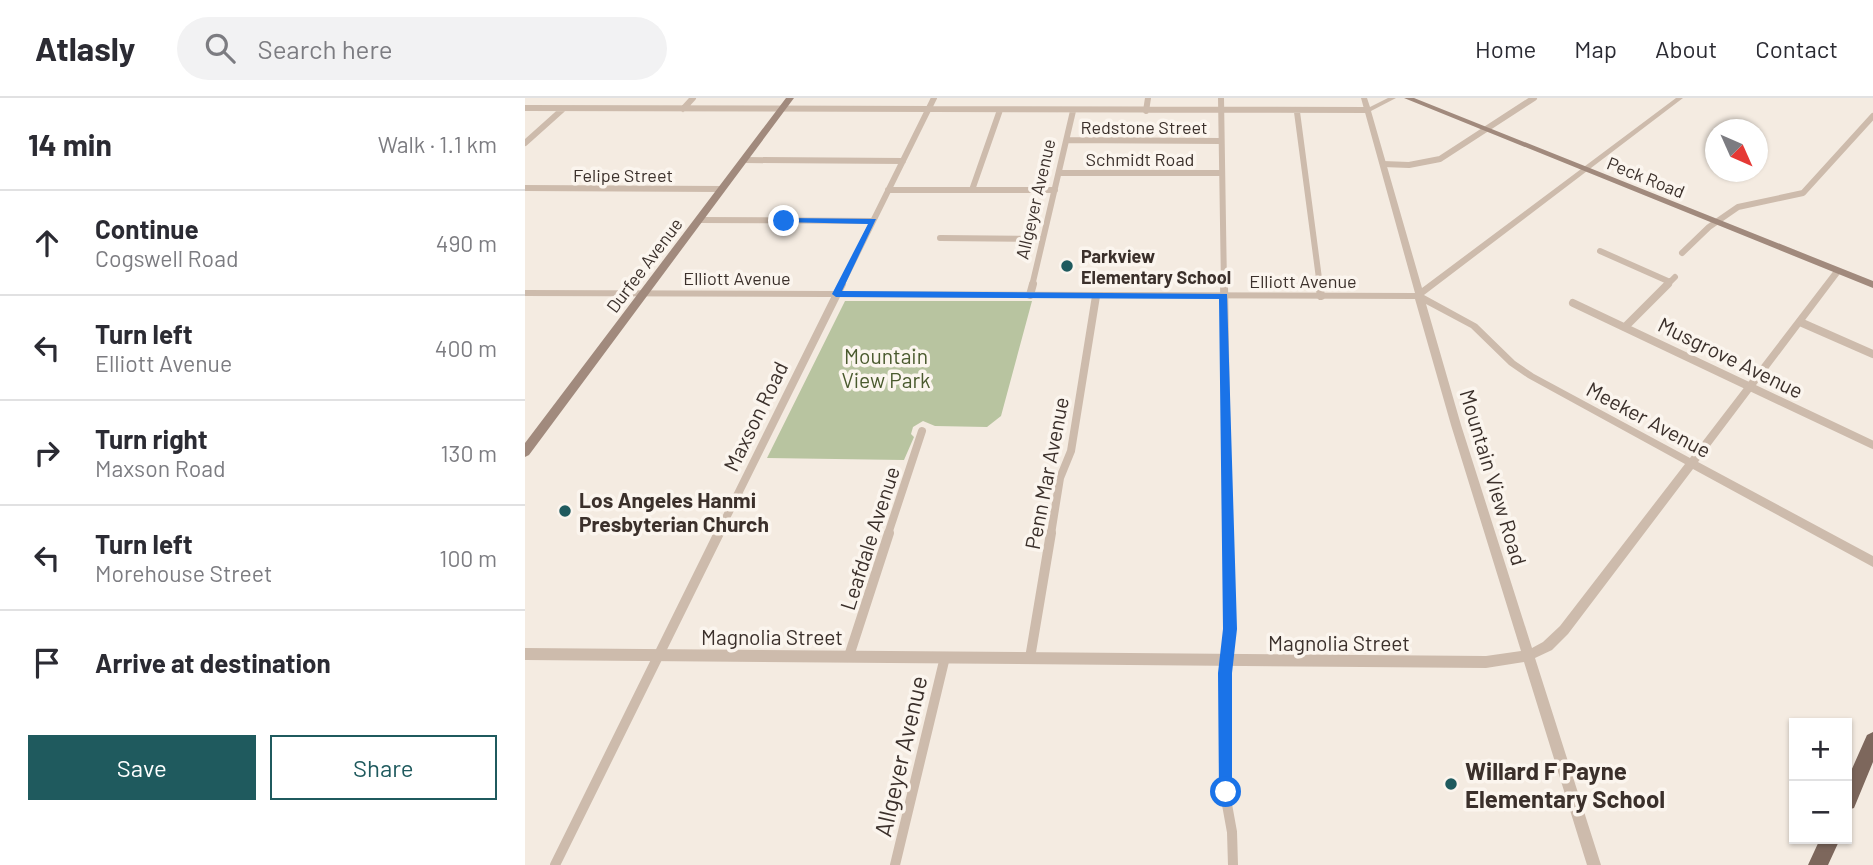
<!DOCTYPE html>
<html lang="en">
<head>
<meta charset="utf-8">
<style>
  :root { --surface:#fff; --page:#f2f2f3; --text:#2b2b33; --muted:#7c7c81; --line:#e1e1e2; --accent:#1f5a5e }
  body { margin:0; font-family:Barlow,sans-serif; background:var(--page); color:var(--text) }
  .controls { position:absolute; right:21px; bottom:21px; display:grid; overflow:hidden; border-radius:0px; box-shadow:0 2px 5px #0004 }
  .controls button { width:63px; height:63px; display:grid; place-items:center; padding:0; border:0; border-bottom:2px solid var(--line); background:var(--surface); color:var(--text); font:35px sans-serif }
  .compass { position:absolute; left:1180px; top:21px; width:63px; height:63px; border-radius:50%; background:var(--surface); box-shadow:0 2px 5px #0004; rotate:135deg }
  .stop { position:absolute; width:21px; height:21px; margin:-16px; border:5px solid #1a73e8; border-radius:50%; background:#fff }
  .stop.end { background:#1a73e8; border-color:#fff; box-shadow:0 2px 7px #0008 }
  .list { margin:0; padding:0; list-style:none }
  h2 { display:flex; justify-content:space-between; align-items:center; height:91px; margin:0; padding:0 28px; font-size:30px }
  h2 small { font-size:23px; font-weight:400; color:var(--muted) }
  .list li { display:grid; grid-template-columns:46px 1fr auto; gap:21px; align-items:center; box-sizing:border-box; height:105px; padding:0 28px; border-top:2px solid var(--line) }
  .list b { display:block; font-size:26px; white-space:nowrap }
  .list p { margin:0; font-size:23px; white-space:nowrap; color:var(--muted) }
  .list em { font-size:23px; font-style:normal; color:var(--muted) }
  .actions { display:flex; gap:14px; padding:21px 28px }
  .actions a { flex:1; padding:16px 0; border:2px solid var(--accent); border-radius:0px; text-align:center; font-size:24px; color:var(--accent) }
  .actions .main { background:var(--accent); color:#fff }
  .icon { flex:none; width:38px; height:38px; fill:none; stroke:currentColor; stroke-width:2; stroke-linecap:round; stroke-linejoin:round }
  .map { position:relative; flex:none; width:1348px; height:767px; overflow:hidden }
  header { display:flex; align-items:center; gap:42px; box-sizing:border-box; height:98px; padding:0 35px; background:var(--surface); border-bottom:2px solid var(--line) }
  header strong { font-size:33px }
  nav { display:flex; gap:38px; margin-inline-start:auto; font-size:24px }
  .search { width:490px; height:63px; background:var(--page); display:flex; align-items:center; gap:18px; box-sizing:border-box; padding:0 24px; border-radius:38px; color:var(--muted); font-size:26px }
  main { display:flex }
  aside { flex:1; background:var(--surface) }
  .map>svg:first-child { display:block }
</style>
</head>
<body>
<header>
<strong>Atlasly</strong>
<div class="search"><svg class="icon" aria-label="search" viewBox="0 0 24 24"><circle cx="10" cy="10" r="6"/><path d="M15 15l6 6"/></svg>Search here</div>
<nav><a>Home</a><a>Map</a><a>About</a><a>Contact</a></nav>
</header>
<main>
<aside>
<h2>14 min<small>Walk · 1.1 km</small></h2>
<ul class="list">
<li><svg class="icon" aria-label="ahead" viewBox="0 0 24 24"><path d="M12 20V5M6 11l6-6 6 6"/></svg><div><b>Continue</b><p>Cogswell Road</p></div><em>490 m</em></li>
<li><svg class="icon" aria-label="left" viewBox="0 0 24 24"><path d="M17 20v-9H6M10 6l-5 5 5 5"/></svg><div><b>Turn left</b><p>Elliott Avenue</p></div><em>400 m</em></li>
<li><svg class="icon" aria-label="right" viewBox="0 0 24 24"><path d="M7 20v-9h11M14 6l5 5-5 5"/></svg><div><b>Turn right</b><p>Maxson Road</p></div><em>130 m</em></li>
<li><svg class="icon" aria-label="left" viewBox="0 0 24 24"><path d="M17 20v-9H6M10 6l-5 5 5 5"/></svg><div><b>Turn left</b><p>Morehouse Street</p></div><em>100 m</em></li>
<li><svg class="icon" aria-label="arrive" viewBox="0 0 24 24"><path d="M6 21V4h12l-3 4 3 4H6"/></svg><div><b>Arrive at destination</b></div></li>
</ul>
<div class="actions"><a class="main">Save</a><a>Share</a></div>
</aside>
<div class="map">
<svg width="1348" height="767" viewBox="0 0 1348 767">
  <rect width="100%" height="100%" fill="#f4ebe1"/>
  <path fill="#b8c4a0" d="M 320,203 L 507,203 L 476,318 L 462,329 L 410,328 L 398,323 L 388,329 L 386,336 L 389,339 L 379,362 L 242,360 Z"/>
  <g fill="none" stroke-linecap="round" stroke-linejoin="round">
    <path stroke="#cdbbac" stroke-width="6" d="M 696,0 L 699,188
      M 0,10 L 843,12
      M 158,11 L 168,0
      M 621,13 L 623,0
      M 772,14 L 795,188
      M 542,42 L 695,43
      M 0,45 L 38,11
      M 219,62 L 378,63
      M 858,66 L 884,67 L 915,61 L 1009,0
      M 534,75 L 696,75
      M 0,90 L 197,91
      M 363,92 L 530,92
      M 447,92 L 475,12
      M 174,122 L 348,123
      M 415,140 L 518,141
      M 1075,153 L 1145,184
      M 1157,155 L 1184,129 L 1213,109 L 1278,95 L 1348,18
      M 316,188 L 409,0
      M 507,188 L 548,13
      M 1141,188 L 1150,179"/>
    <path stroke="#cdbbac" stroke-width="8" d="M 699,186 L 703,436
      M 794,186 L 796,198
      M 505,197 L 508,186
      M 1048,205 L 1348,347
      M 1275,224 L 1348,256
      M 1101,228 L 1143,186
      M 193,436 L 317,186
      M 363,436 L 397,333
      M 526,436 L 535,380 L 546,353 L 571,198"/>
    <path stroke="#cdbbac" stroke-width="10" d="M 703,435 L 705,531 L 700,575 L 701,701 L 707,734 L 708,767
      M 324,558 L 364,435
      M 505,560 L 526,435
      M 30,767 L 194,435
      M 370,767 L 420,559"/>
    <path fill="#cdbbac" fill-rule="evenodd" d="M 836,0 L 842,0 L 845,9 L 863,0 L 871,0 L 846,13 L 897,190 L 1151,0 L 1158,0 L 899,197 L 952,226 L 990,263 L 1009,276 L 1165,360 L 1310,171 L 1313,171 L 1317,173 L 1173,364 L 1348,458 L 1348,469 L 1168,371 L 1043,536 L 1027,552 L 1010,560 L 1076,767 L 1062,767 L 999,564 L 961,570 L 0,562 L 0,550 L 961,558 L 996,553 L 926,327 L 890,201 L 0,198 L 0,192 L 890,195 ZM 901,206 L 946,230 L 984,267 L 1003,280 L 1160,366 L 1035,528 L 1018,544 L 1007,550 L 936,327 Z"/>
    <path fill="#a18a7d" fill-rule="evenodd" d="M 261,0 L 269,0 L 4,357 L 0,359 L 0,345 Z
      M 879,0 L 889,0 L 1348,183 L 1348,190 Z"/>
    <path fill="#7d675c" fill-rule="evenodd" d="M 1348,634 L 1348,664 L 1329,710 L 1322,712 L 1322,682 L 1342,637 Z
      M 1295,741 L 1315,741 L 1303,767 L 1283,767 Z"/>
  </g>
  <path fill="#1a73e8" d="M 259,120 L 351,121 L 317,193 L 702,196 L 712,531 L 707,575 L 707,700 L 701,702 L 694,694 L 693,575 L 698,531 L 694,201 L 311,199 L 307,196 L 343,126 L 256,124 Z"/>
  <g fill="#1f5a5e" stroke="#fbf5ee" stroke-width="2.5">
    <circle cx="542" cy="168" r="7"/>
    <circle cx="40" cy="413" r="7"/>
    <circle cx="926" cy="686" r="7"/>
  </g>
  <g text-anchor="middle" dominant-baseline="central" stroke-width="7" stroke-linejoin="round" paint-order="stroke">
    <g font-size="18" fill="#3b302b" stroke="#fbf5ee">
      <text x="619" y="29">Redstone Street</text>
      <text x="615" y="61">Schmidt Road</text>
      <text x="98" y="77">Felipe Street</text>
      <text transform="translate(1121 79) rotate(22)">Peck Road</text>
      <text transform="translate(510 101) rotate(-77)">Allgeyer Avenue</text>
      <text transform="translate(119 167) rotate(-53)">Durfee Avenue</text>
      <text x="212" y="180">Elliott Avenue</text>
      <text x="778" y="183">Elliott Avenue</text>
    </g>
    <g font-size="18" font-weight="bold" fill="#3b302b" stroke="#fbf5ee" text-anchor="start">
      <text x="556" y="158">Parkview<tspan x="556" dy="21">Elementary School</tspan></text>
    </g>
    <g font-size="21" fill="#4a5a2e" stroke="#fbf5ee">
      <text x="361" y="257">Mountain<tspan x="361" dy="24">View Park</tspan></text>
    </g>
    <g font-size="21" fill="#3b302b" stroke="#fbf5ee">
      <text transform="translate(1206 259) rotate(26)">Musgrove Avenue</text>
      <text transform="translate(230 318) rotate(-64)">Maxson Road</text>
      <text transform="translate(1124 321) rotate(28)">Meeker Avenue</text>
      <text transform="translate(521 375) rotate(-79)">Penn Mar Avenue</text>
      <text transform="translate(969 379) rotate(73)">Mountain View Road</text>
      <text transform="translate(344 440) rotate(-72)">Leafdale Avenue</text>
      <text x="247" y="538">Magnolia Street</text>
      <text x="814" y="544">Magnolia Street</text>
    </g>
    <g font-size="21" font-weight="bold" fill="#3b302b" stroke="#fbf5ee" text-anchor="start">
      <text x="54" y="401">Los Angeles Hanmi<tspan x="54" dy="24">Presbyterian Church</tspan></text>
    </g>
    <g font-size="24" fill="#3b302b" stroke="#fbf5ee">
      <text transform="translate(375 658) rotate(-77)">Allgeyer Avenue</text>
    </g>
    <g font-size="24" font-weight="bold" fill="#3b302b" stroke="#fbf5ee" text-anchor="start">
      <text x="940" y="672">Willard F Payne<tspan x="940" dy="28">Elementary School</tspan></text>
    </g>
  </g>
</svg>
<div class="controls">
<button>+</button>
<button>−</button>
</div>
<svg class="compass" viewBox="-18 -18 36 36"><path d="M0-13l5 13h-10z" fill="#e53935"/><path d="M0 13l5-13h-10z" fill="#7c7c81"/></svg>
<div class="stop" style="left:701px;top:694px"></div>
<div class="stop end" style="left:259px;top:123px"></div>
</div>
</main>
</body>
</html>
